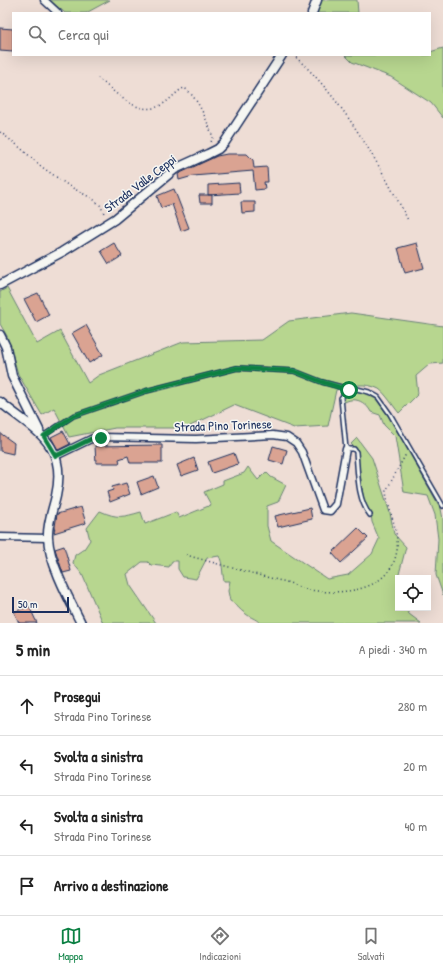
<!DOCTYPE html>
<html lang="it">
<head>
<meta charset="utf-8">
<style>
  :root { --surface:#fff; --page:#f2f2f2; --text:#222; --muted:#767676; --line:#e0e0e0; --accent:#0b8043 }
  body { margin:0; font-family:"Patrick Hand",sans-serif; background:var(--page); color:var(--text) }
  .controls { position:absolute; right:12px; bottom:12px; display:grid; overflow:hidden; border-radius:0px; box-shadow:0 4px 16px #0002 }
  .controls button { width:36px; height:36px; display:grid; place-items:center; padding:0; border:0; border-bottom:1px solid var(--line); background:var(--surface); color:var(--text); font:20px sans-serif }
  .scale { position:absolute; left:12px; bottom:10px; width:57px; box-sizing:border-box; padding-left:4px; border:2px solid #1b2f5e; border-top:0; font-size:11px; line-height:14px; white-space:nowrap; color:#1b2f5e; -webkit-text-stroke:3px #f6f6f2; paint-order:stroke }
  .stop { position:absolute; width:12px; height:12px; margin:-9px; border:3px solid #0b8043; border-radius:50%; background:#fff }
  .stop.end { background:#0b8043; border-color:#fff; box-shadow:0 1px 4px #0008 }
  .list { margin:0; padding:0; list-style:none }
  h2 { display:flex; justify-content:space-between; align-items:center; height:52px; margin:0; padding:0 16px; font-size:17px }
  h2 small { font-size:13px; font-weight:400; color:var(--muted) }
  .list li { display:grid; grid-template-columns:26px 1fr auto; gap:12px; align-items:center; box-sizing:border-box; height:60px; padding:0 16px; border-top:1px solid var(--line) }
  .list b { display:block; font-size:15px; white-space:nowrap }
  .list p { margin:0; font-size:13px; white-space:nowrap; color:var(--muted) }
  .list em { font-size:13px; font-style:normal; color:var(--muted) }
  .icon { flex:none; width:22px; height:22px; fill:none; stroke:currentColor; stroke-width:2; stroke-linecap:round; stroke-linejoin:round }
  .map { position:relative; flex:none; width:443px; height:623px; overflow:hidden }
  .search { position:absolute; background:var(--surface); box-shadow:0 4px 16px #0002; left:12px; right:12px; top:12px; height:44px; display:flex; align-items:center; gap:10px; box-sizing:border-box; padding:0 14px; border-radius:0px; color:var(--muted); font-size:15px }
  .sheet { height:292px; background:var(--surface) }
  nav { display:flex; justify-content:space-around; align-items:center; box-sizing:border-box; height:56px; border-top:1px solid var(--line); background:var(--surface); font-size:11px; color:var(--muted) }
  nav a { display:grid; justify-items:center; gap:2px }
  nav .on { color:var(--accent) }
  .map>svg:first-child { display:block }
</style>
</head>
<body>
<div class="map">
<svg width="443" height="623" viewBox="0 0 443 623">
  <rect width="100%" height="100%" fill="#eeddd5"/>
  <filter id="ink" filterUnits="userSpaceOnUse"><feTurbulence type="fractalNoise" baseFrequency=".025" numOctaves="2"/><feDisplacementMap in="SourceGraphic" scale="8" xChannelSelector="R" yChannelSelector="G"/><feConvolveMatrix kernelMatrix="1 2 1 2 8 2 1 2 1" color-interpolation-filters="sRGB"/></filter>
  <g filter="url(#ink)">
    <path fill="#b7d68f" stroke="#698276" d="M 50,0 L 110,0 L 86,13 L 65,13 Z
      M 320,0 L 357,0 L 358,13 L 317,13 Z
      M 443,48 L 443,118 L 431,103 L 391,77 L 352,62 L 345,55 L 430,55 L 430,52 Z
      M 7,288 L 37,344 L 60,331 L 88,383 L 99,375 L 183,342 L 262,340 L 289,321 L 351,313 L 443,326 L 443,363 L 430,364 L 416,376 L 418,394 L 399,413 C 393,406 386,394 379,389 C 366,382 349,385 336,390 L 328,426 L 294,428 L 234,405 L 186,428 L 115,428 L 69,437 L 54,408 L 42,415 L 18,374 L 7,336 L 0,324 L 0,292 Z
      M 350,391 L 361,392 L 376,399 L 389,417 L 441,509 L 443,519 L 443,595 L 436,575 L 438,539 L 435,515 L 428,496 L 404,492 L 395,436 L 384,425 L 380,415 L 371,412 C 365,401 354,396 343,403 L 344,396 Z
      M 357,438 L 372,458 L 390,513 L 394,534 L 406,547 L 398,578 L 398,608 L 405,608 L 409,614 L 421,623 L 260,623 C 255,618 251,618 246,614 C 239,610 237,604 230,601 L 228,591 L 230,581 L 224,581 C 222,572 223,563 219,556 L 207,558 L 196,579 L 183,577 L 178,569 L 178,561 L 172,561 L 169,567 L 151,565 L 148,562 L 142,562 L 127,574 L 130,585 L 156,623 L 103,623 L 82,574 L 73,563 L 75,555 L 84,549 L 90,540 L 87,528 L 100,511 C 118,519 123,517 141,512 L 145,524 L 176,512 L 179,518 L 211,505 L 204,492 L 223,484 L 223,481 L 244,473 L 248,467 L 258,480 L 266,472 L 271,477 L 286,485 L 278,502 L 267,506 L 267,526 L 271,541 L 327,579 L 348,575 L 372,554 L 379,539 L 372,522 L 371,513 L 367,507 L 363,496 L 357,450 L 351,444 Z"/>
    <path fill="#daa392" stroke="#1b2f5e" d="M 0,28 L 13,29 L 13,52 L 0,51 Z
      M 227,154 L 247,154 L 253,160 L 254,168 L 267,167 L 268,182 L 264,182 L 265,189 L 255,190 L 253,171 L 193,176 L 179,180 L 178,174 L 217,156 Z
      M 239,183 L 240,193 L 208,195 L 208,185 Z
      M 174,189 L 189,228 L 181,231 L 172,204 L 161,208 L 157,196 Z
      M 199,195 L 212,195 L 212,203 L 200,203 Z
      M 241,202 L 255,202 L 255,212 L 242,213 Z
      M 114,243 L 122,256 L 109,264 L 101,251 Z
      M 417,243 L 424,268 L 405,273 L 398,248 Z
      M 38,293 L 49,315 L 36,322 L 24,299 Z
      M 86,325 L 103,355 L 89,363 L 72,333 Z
      M 63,431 L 70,444 L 58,450 L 51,437 Z
      M 0,433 L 14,443 L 13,454 L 0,451 Z
      M 162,445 L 162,463 L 130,463 L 128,456 L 119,459 L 120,463 L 96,463 L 95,446 Z
      M 273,446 L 287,450 L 283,464 L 269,460 Z
      M 234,453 L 238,464 L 212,473 L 208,462 Z
      M 194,458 L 198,470 L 181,476 L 177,465 Z
      M 154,476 L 158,487 L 141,494 L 137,482 Z
      M 126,483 L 130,494 L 110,502 L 107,492 L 113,490 L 112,487 Z
      M 81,507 L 86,523 L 54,533 L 57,514 Z
      M 310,508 L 312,519 L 278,527 L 275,516 Z
      M 358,528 L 368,538 L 341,563 L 332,553 Z
      M 64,546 L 71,571 L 63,573 L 55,549 Z
      M 29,606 L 37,623 L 19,623 L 14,612 Z"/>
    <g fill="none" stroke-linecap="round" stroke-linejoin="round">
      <defs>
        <path id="service" d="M 43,436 L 73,416 L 146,391 L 237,368 L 294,371 L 322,382 L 349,389
          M 370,515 C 357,499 358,473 356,452 L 354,449 L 346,449 L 341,398 L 349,389 L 357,389 L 369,392 L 378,397 L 390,414 L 443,506"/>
        <path id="minor" d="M 44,0 L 58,13
          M 56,456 L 91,439 L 101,437 L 196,439 L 273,435 L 287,437 L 296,443 L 302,452 L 323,510 L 330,511 L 336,504 L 346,449
          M 0,537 L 48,538"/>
        <path id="tertiary" d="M 312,13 L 317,0
          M 0,285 L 62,252 L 115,219 L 175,169 L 208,154 L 218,149 L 225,142 L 282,55
          M 0,335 L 6,347 L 12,376 L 39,430
          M 0,402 C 35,431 68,443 56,496 C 53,510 47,523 48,538 C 49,562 70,601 81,623"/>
      </defs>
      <use href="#service" stroke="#1b2f5e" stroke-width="6"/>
      <use href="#minor" stroke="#1b2f5e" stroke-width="9"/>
      <use href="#tertiary" stroke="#1b2f5e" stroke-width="11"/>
      <path stroke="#1b2f5e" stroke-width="1.5" stroke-dasharray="1 3" stroke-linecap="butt" d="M 293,55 C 342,97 379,164 408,220
        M 98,78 C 113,90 137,117 159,106 C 169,102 175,92 184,88 C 197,95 209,125 213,138 L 210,144
        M 0,132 L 17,145 L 42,167 L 69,186 L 93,199 L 100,205 L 105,215
        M 186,555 C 218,564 250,573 282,581 C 290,582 297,587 305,589 C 339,596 391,593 397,550 C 399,530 388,511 386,491 L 406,454"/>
      <use href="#service" stroke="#f6f6f2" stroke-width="3"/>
      <use href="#minor" stroke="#f6f6f2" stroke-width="6"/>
      <use href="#tertiary" stroke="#f6f6f2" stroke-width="8"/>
    </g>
  </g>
  <g fill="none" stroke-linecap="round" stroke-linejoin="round" filter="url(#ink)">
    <path stroke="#0b8043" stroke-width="5" d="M 101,438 L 91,439 L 56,456 L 44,436 L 73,416 L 146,391 L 237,368 L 294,371 L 322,382 L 349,390"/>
  </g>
  <g text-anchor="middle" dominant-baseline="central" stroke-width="3" stroke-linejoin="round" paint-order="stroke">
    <g font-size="13" fill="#1b2f5e" stroke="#f6f6f2">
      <text transform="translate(140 183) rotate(-37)">Strada Valle Ceppi</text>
      <text transform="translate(223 425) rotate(-2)">Strada Pino Torinese</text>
    </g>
  </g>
</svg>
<div class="controls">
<button><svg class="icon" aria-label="locate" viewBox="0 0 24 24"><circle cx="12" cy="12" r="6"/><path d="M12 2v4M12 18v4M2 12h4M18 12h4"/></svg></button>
</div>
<div class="scale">50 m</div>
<div class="stop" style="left:349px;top:390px"></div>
<div class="stop end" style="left:101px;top:438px"></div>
<div class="search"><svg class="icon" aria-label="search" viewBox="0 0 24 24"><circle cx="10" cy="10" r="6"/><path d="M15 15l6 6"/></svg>Cerca qui</div>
</div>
<section class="sheet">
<h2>5 min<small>A piedi · 340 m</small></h2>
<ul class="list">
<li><svg class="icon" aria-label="ahead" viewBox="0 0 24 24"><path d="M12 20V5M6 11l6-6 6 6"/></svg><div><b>Prosegui</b><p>Strada Pino Torinese</p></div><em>280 m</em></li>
<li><svg class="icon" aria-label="left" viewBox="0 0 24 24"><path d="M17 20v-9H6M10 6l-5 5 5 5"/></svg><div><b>Svolta a sinistra</b><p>Strada Pino Torinese</p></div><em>20 m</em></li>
<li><svg class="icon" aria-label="left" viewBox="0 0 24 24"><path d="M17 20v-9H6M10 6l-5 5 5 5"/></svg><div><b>Svolta a sinistra</b><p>Strada Pino Torinese</p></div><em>40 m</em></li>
<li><svg class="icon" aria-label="arrive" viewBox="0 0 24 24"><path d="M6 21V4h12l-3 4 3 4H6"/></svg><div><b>Arrivo a destinazione</b></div></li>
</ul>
</section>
<nav>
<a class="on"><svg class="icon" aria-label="map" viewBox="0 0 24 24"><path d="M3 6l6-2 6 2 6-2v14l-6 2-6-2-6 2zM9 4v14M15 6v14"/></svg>Mappa</a>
<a><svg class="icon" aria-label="directions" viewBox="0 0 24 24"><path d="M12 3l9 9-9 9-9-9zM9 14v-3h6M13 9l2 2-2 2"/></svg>Indicazioni</a>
<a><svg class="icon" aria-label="saved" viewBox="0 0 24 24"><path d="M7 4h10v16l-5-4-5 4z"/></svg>Salvati</a>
</nav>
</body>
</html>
